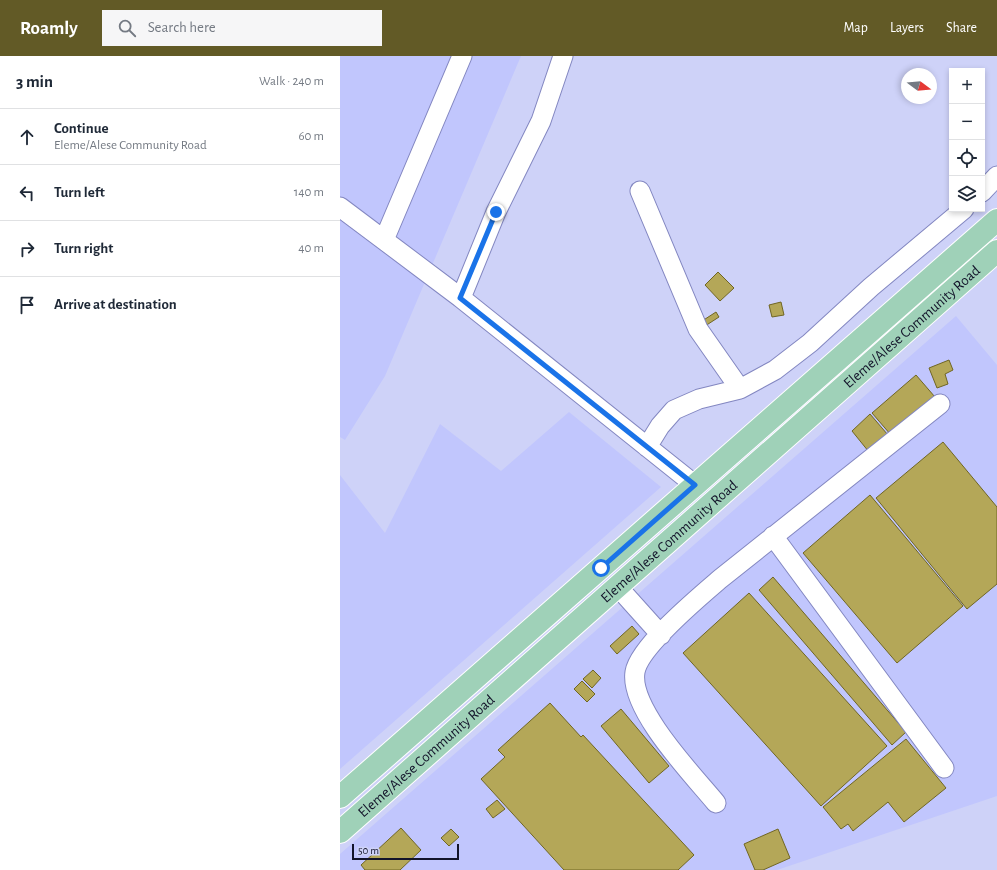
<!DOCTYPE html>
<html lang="en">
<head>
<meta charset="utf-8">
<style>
  :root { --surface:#fff; --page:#f6f6f7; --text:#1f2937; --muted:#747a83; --line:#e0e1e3; --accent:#625a26 }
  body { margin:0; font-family:"Alegreya Sans",sans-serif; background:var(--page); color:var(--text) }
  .controls { position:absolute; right:12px; top:12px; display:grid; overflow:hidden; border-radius:0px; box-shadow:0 2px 6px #0003 }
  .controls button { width:36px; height:36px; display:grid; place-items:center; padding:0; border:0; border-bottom:1px solid var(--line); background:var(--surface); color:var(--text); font:20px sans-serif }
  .compass { position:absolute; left:561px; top:12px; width:36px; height:36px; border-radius:50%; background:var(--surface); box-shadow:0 2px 6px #0003; rotate:106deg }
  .scale { position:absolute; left:12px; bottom:10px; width:107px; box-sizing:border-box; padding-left:4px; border:2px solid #13142a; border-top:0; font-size:11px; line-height:14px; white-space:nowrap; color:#13142a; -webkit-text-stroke:3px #ced2f8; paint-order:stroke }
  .stop { position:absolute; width:12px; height:12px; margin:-9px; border:3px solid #1a73e8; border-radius:50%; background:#fff }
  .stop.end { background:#1a73e8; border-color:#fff; box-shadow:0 1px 4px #0008 }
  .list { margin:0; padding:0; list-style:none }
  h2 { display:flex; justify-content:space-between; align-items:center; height:52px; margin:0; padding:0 16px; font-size:17px }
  h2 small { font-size:13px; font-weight:400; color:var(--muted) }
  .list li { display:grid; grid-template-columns:26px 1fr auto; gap:12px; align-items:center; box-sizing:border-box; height:56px; padding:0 16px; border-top:1px solid var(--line) }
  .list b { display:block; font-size:15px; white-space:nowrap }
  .list p { margin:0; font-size:13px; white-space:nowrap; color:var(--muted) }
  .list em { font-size:13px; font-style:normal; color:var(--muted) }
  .icon { flex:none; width:22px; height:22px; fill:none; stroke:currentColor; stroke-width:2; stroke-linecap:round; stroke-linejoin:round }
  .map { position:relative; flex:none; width:657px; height:814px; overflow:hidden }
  header { display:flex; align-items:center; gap:24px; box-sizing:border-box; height:56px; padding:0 20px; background:var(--accent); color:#fff }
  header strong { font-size:19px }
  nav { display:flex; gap:22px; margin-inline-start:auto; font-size:14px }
  .search { width:280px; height:36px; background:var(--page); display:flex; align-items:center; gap:10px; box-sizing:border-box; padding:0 14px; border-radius:0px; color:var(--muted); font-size:15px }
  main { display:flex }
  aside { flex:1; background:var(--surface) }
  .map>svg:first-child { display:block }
</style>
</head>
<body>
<header>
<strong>Roamly</strong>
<div class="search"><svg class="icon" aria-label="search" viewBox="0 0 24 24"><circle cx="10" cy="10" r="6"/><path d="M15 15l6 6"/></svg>Search here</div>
<nav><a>Map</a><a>Layers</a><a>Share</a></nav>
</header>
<main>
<aside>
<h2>3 min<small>Walk · 240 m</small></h2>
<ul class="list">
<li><svg class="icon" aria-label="ahead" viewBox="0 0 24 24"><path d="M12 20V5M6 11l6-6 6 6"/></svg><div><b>Continue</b><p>Eleme/Alese Community Road</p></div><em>60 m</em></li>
<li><svg class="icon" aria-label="left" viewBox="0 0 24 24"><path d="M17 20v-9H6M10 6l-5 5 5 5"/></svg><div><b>Turn left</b></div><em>140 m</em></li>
<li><svg class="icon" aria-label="right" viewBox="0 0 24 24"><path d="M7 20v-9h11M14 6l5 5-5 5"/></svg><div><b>Turn right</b></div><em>40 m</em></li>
<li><svg class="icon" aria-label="arrive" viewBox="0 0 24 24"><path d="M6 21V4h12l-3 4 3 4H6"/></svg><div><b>Arrive at destination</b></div></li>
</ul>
</aside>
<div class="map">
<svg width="657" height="814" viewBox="0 0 657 814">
  <rect width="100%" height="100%" fill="#ced2f8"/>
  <path fill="#c1c6fd" d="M 0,0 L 181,0 L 45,320 L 5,384 L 0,381 Z
    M 616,260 L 657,309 L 657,740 L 437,814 L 0,814 L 0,798 Z
    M 229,356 L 321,431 L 0,713 L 0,419 L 45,477 L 100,368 L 161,415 Z"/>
  <path fill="#b4a758" stroke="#706623" d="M 378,216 L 394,232 L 380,245 L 365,229 Z
    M 441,246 L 444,259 L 432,261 L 429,249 Z
    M 376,256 L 379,261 L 362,272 L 359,267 Z
    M 609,304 L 613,314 L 605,318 L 608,328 L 597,332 L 589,312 Z
    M 576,319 L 595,341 L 551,379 L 532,357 Z
    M 530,358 L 548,379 L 529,396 L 512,375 Z
    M 603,386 L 657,451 L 657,528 L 627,553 L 536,442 Z
    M 530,439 L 623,550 L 557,607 L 463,497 Z
    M 433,521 L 566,676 L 552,689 L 419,534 Z
    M 409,537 L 547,690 L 481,750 L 343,597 Z
    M 292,570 L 299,578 L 277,598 L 270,590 Z
    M 253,614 L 261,622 L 252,632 L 243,623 Z
    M 242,625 L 255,638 L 247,646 L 234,633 Z
    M 210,647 L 241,681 L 243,679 L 354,799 L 338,814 L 224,814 L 141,723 L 165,701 L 158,694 Z
    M 281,653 L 329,710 L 309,727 L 261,670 Z
    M 566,683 L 606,732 L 564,766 L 548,746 L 513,775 L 508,768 L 501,773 L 483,751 Z
    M 157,744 L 165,753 L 153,762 L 146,753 Z
    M 61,772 L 81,794 L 60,814 L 25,814 L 21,809 Z
    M 111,773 L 119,781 L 109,790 L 101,782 Z
    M 438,773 L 450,802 L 423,814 L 415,814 L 404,788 Z"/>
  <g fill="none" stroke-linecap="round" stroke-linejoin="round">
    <defs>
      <path id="minor" d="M 300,135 L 358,273 L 400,333
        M 642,136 L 657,120
        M 0,151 L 121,242 L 355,429
        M 44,184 L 122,0
        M 121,242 L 156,156 L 201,65 L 223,0
        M 307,391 L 320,370 L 334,354 L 359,343 L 400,333 L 435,314 L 470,287 L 531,231 L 624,153
        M 433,480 L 604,712
        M 277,530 L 321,579
        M 376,747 C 353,719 289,653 295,616 C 299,591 359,541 380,523 L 600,348"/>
      <g id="major">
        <path d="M 0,741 L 657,164"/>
        <path id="s1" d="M 0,776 L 657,195"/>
      </g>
    </defs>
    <use href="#minor" stroke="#8387c1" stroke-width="21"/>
    <use href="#major" stroke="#fff" stroke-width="24"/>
    <use href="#minor" stroke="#fff" stroke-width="19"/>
    <use href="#major" stroke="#9fd1b8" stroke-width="22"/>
  </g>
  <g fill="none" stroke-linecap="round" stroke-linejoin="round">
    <path stroke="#1a73e8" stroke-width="5" d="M 156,156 L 120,242 L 355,429 L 261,512"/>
  </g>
  <g text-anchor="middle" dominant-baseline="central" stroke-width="3" stroke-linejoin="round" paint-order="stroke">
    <g font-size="15" fill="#13142a" stroke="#ced2f8">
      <text stroke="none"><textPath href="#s1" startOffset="763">Eleme/Alese Community Road</textPath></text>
      <text stroke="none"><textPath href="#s1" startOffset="439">Eleme/Alese Community Road</textPath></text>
      <text stroke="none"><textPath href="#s1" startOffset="115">Eleme/Alese Community Road</textPath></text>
    </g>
  </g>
</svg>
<div class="controls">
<button>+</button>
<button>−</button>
<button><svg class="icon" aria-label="locate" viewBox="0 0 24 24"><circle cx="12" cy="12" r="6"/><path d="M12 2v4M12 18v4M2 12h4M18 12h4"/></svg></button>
<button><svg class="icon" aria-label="layers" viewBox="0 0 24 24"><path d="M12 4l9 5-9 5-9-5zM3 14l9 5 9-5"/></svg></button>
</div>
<svg class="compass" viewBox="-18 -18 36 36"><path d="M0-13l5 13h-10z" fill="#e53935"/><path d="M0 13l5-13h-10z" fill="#747a83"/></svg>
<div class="scale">50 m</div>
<div class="stop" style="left:261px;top:512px"></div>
<div class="stop end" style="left:156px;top:156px"></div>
</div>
</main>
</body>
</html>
